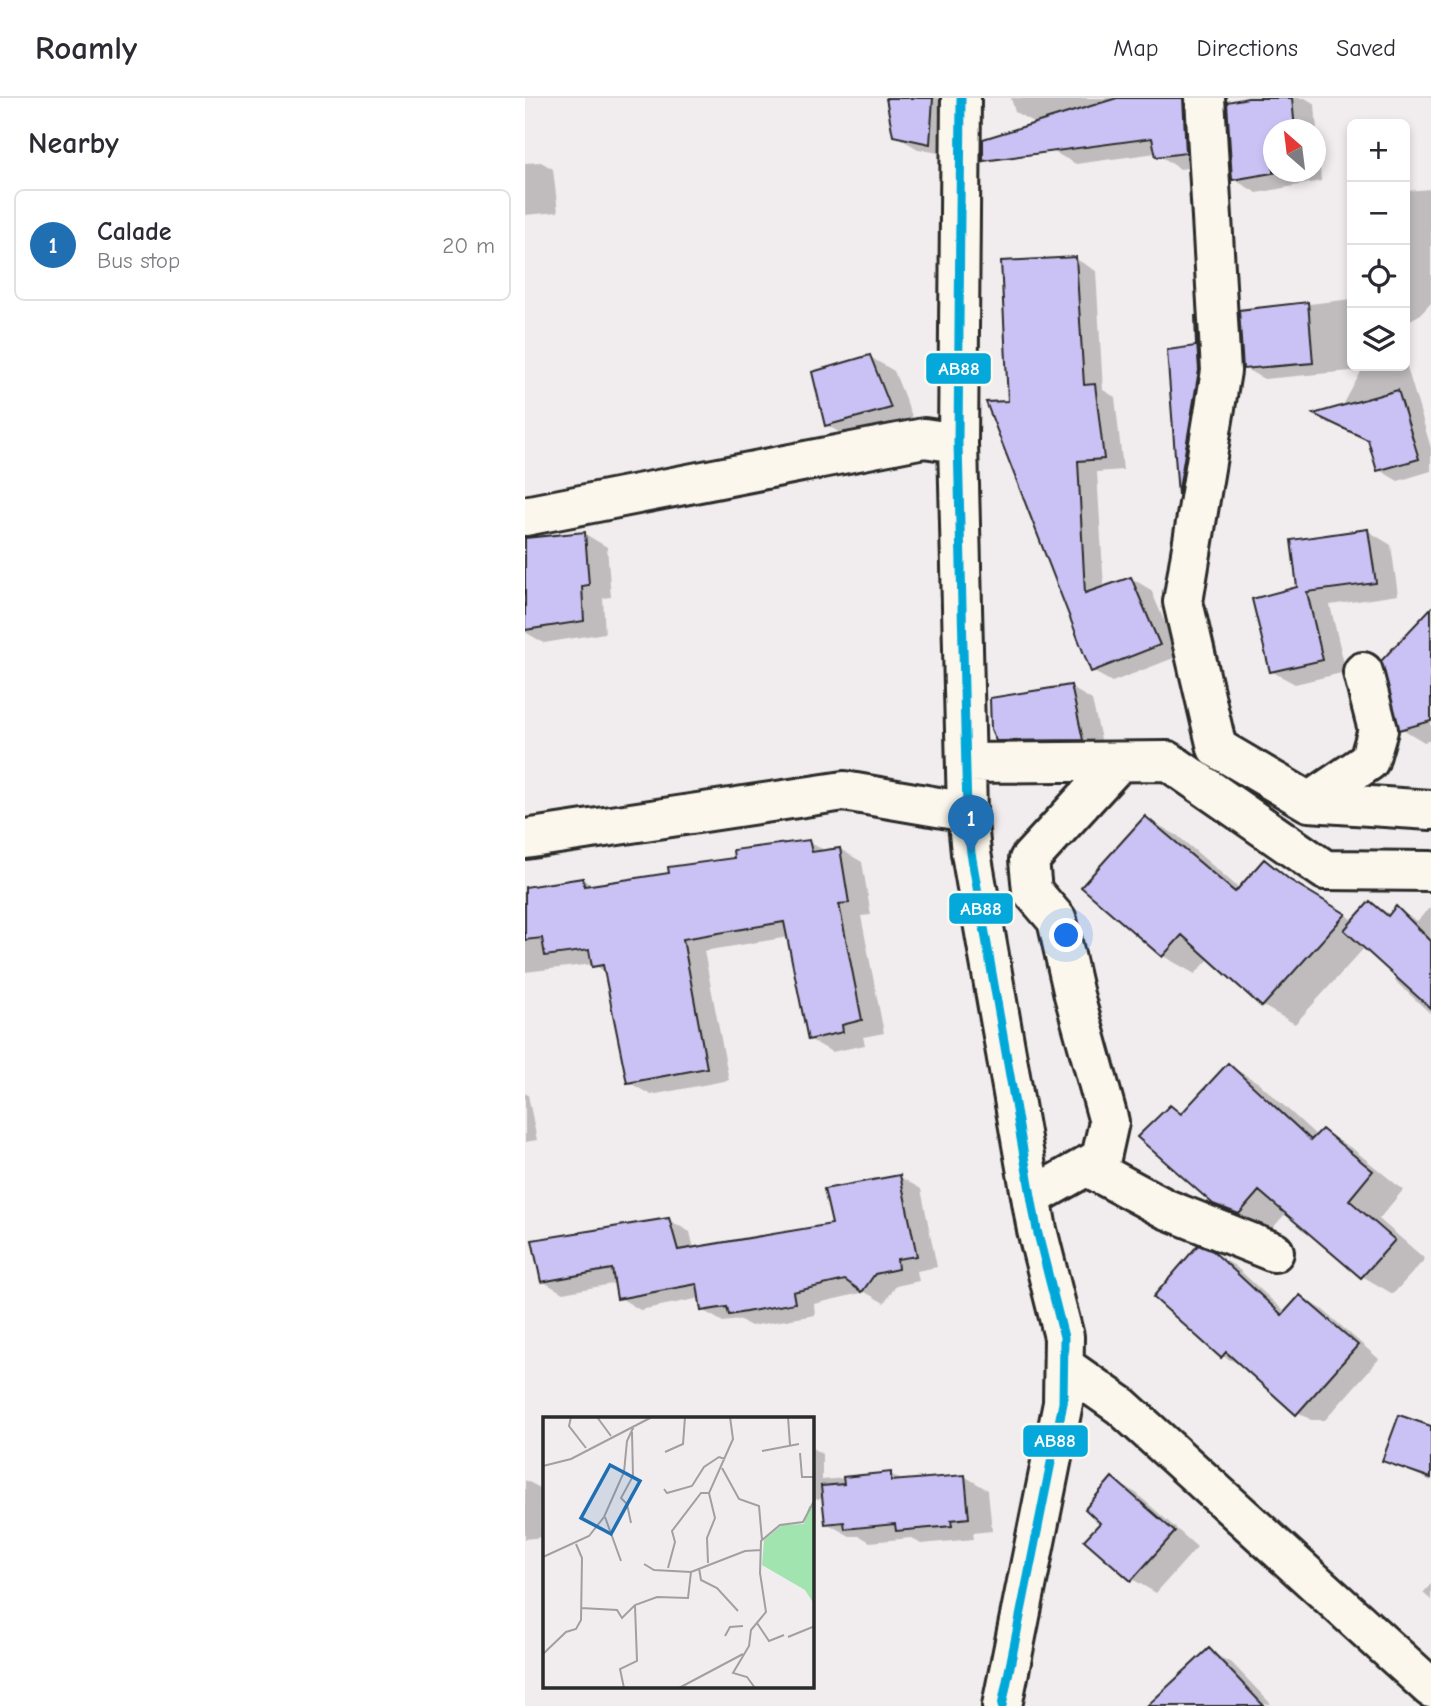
<!DOCTYPE html>
<html lang="en">
<head>
<meta charset="utf-8">
<style>
  :root { --surface:#fff; --page:#f2f2f3; --text:#2b2b33; --muted:#7c7c81; --line:#e1e1e2; --accent:#1f6fb2 }
  body { margin:0; font-family:"Comic Neue",sans-serif; background:var(--page); color:var(--text) }
  .controls { position:absolute; right:21px; top:21px; display:grid; overflow:hidden; border-radius:10px; box-shadow:0 4px 10px #0003 }
  .controls button { width:63px; height:63px; display:grid; place-items:center; padding:0; border:0; border-bottom:2px solid var(--line); background:var(--surface); color:var(--text); font:35px sans-serif }
  .compass { position:absolute; left:738px; top:21px; width:63px; height:63px; border-radius:50%; background:var(--surface); box-shadow:0 4px 10px #0003; rotate:332deg }
  .you { position:absolute; left:542px; top:838px; width:24px; height:24px; margin:-18px; border:5px solid #fff; border-radius:50%; background:#1a73e8; box-shadow:0 0 0 10px #1a73e833 }
  .badge { display:grid; place-items:center; width:46px; height:46px; border-radius:50%; background:var(--accent); color:#fff; font-size:23px; font-weight:700 }
  .pin { position:absolute; translate:-50% -58px; filter:drop-shadow(0 2px 4px #0008) }
  .pin::after { content:''; position:absolute; top:37px; width:24px; height:21px; background:inherit; clip-path:polygon(0 0,100% 0,50% 100%) }
  .list { margin:0; padding:0; list-style:none }
  h2 { display:flex; justify-content:space-between; align-items:center; height:91px; margin:0; padding:0 28px; font-size:30px }
  h2 small { font-size:23px; font-weight:400; color:var(--muted) }
  .list li { display:grid; grid-template-columns:46px 1fr auto; gap:21px; align-items:center; box-sizing:border-box; height:112px; margin:0 14px 14px; padding:0 14px; border:2px solid var(--line); border-radius:10px }
  .list b { display:block; font-size:26px; white-space:nowrap }
  .list p { margin:0; font-size:23px; white-space:nowrap; color:var(--muted) }
  .list em { font-size:23px; font-style:normal; color:var(--muted) }
  .icon { flex:none; width:38px; height:38px; fill:none; stroke:currentColor; stroke-width:2; stroke-linecap:round; stroke-linejoin:round }
  .map { position:relative; flex:none; width:906px; height:1608px; overflow:hidden }
  header { display:flex; align-items:center; gap:42px; box-sizing:border-box; height:98px; padding:0 35px; background:var(--surface); border-bottom:2px solid var(--line) }
  header strong { font-size:33px }
  nav { display:flex; gap:38px; margin-inline-start:auto; font-size:24px }
  main { display:flex }
  aside { flex:1; background:var(--surface) }
  .map>svg:first-child { display:block }
</style>
</head>
<body>
<header>
<strong>Roamly</strong>
<nav><a>Map</a><a>Directions</a><a>Saved</a></nav>
</header>
<main>
<aside>
<h2>Nearby<small></small></h2>
<ul class="list">
<li><span class="badge">1</span><div><b>Calade</b><p>Bus stop</p></div><em>20 m</em></li>
</ul>
</aside>
<div class="map">
<svg width="906" height="1608" viewBox="0 0 906 1608">
  <rect width="100%" height="100%" fill="#f1ecee"/>
  <filter id="ink" filterUnits="userSpaceOnUse"><feTurbulence type="fractalNoise" baseFrequency=".0143" numOctaves="2"/><feDisplacementMap in="SourceGraphic" scale="14" xChannelSelector="R" yChannelSelector="G"/><feConvolveMatrix kernelMatrix="1 2 1 2 8 2 1 2 1" color-interpolation-filters="sRGB"/></filter>
  <g filter="url(#ink)">
    <path fill="#0003" fill-rule="evenodd" d="M 360,0 L 429,0 L 428,58 L 393,51 L 369,37 Z
      M 486,0 L 661,0 L 682,12 L 684,67 L 655,71 L 631,55 L 551,66 L 527,53 L 513,27 L 490,14 Z
      M 731,0 L 780,0 L 790,6 L 796,83 L 732,95 L 708,81 ZM 748,32 L 790,32 L 790,74 L 748,74 Z
      M 16,64 L 28,71 L 33,114 L 0,117 L 0,65 Z
      M 906,91 L 906,205 L 896,216 L 880,225 L 880,93 Z
      M 551,161 L 571,173 L 578,292 L 590,299 L 598,372 L 572,374 L 579,490 L 606,480 L 626,492 L 654,558 L 587,584 L 567,573 L 484,304 Z
      M 827,201 L 827,268 L 880,268 L 880,250 L 882,269 L 906,350 L 906,373 L 873,383 L 854,372 L 845,343 L 809,324 L 837,272 L 739,281 L 719,270 L 716,214 Z
      M 672,220 L 682,226 L 665,402 L 655,396 L 644,254 L 673,250 Z
      M 345,259 L 369,273 L 389,323 L 325,340 L 301,327 Z
      M 843,433 L 866,447 L 873,497 L 805,507 L 821,574 L 770,586 L 746,573 L 774,490 Z
      M 60,436 L 82,449 L 86,499 L 78,500 L 80,535 L 19,545 L 0,534 L 0,442 Z
      M 906,513 L 906,642 L 899,644 L 876,630 Z
      M 545,589 L 567,602 L 579,654 L 494,654 L 472,642 Z
      M 621,720 L 653,738 L 715,791 L 739,764 L 830,823 L 846,805 L 866,817 L 871,811 L 892,823 L 906,809 L 906,916 L 870,883 L 873,879 L 840,849 L 770,926 L 738,908 L 685,860 L 670,876 L 638,858 Z
      M 284,744 L 301,753 L 315,751 L 337,764 L 346,817 L 336,818 L 359,935 L 338,939 L 340,947 L 307,954 L 284,941 L 264,839 L 179,853 L 204,982 L 126,997 L 103,984 L 93,882 L 68,866 L 0,874 L 0,791 L 58,782 L 69,788 L 146,777 Z
      M 703,967 L 734,985 L 792,1038 L 797,1033 L 828,1051 L 878,1092 L 854,1121 L 900,1161 L 868,1196 L 837,1178 L 762,1114 L 745,1133 L 689,1105 L 645,1009 L 658,1017 Z
      M 0,995 L 3,997 L 12,1042 L 0,1044 Z
      M 375,1079 L 396,1091 L 412,1169 L 392,1173 L 394,1183 L 371,1188 L 359,1205 L 340,1194 L 289,1206 L 290,1217 L 226,1228 L 215,1222 L 198,1224 L 177,1212 L 176,1200 L 115,1212 L 94,1199 L 92,1185 L 38,1195 L 17,1183 L 144,1122 L 165,1134 L 169,1151 L 309,1127 Z
      M 687,1155 L 710,1168 L 761,1215 L 776,1199 L 798,1212 L 854,1261 L 800,1322 L 786,1322 L 763,1308 L 721,1269 L 697,1258 Z
      M 906,1330 L 906,1383 L 860,1362 Z
      M 287,1350 L 297,1356 L 297,1382 L 366,1376 L 379,1384 L 439,1378 L 463,1392 L 467,1433 L 448,1435 L 449,1441 L 396,1446 L 386,1440 L 345,1444 L 335,1438 L 325,1438 L 301,1425 L 299,1401 L 287,1401 Z
      M 0,1382 L 15,1390 L 17,1439 L 0,1441 Z
      M 588,1382 L 611,1395 L 672,1449 L 631,1495 L 607,1481 L 577,1425 Z
      M 906,1486 L 906,1502 L 898,1495 Z
      M 684,1553 L 708,1566 L 746,1606 L 660,1608 Z"/>
    <path fill="#cac2f4" stroke="#2b2b2b" stroke-width="2" d="M 361,0 L 408,0 L 405,46 L 368,38 Z
      M 592,0 L 658,0 L 661,55 L 631,59 L 627,40 L 458,63 L 458,41 Z
      M 723,0 L 767,0 L 770,32 L 748,32 L 748,74 L 753,74 L 707,82 L 702,4 Z
      M 551,159 L 559,287 L 570,286 L 579,361 L 553,363 L 560,495 L 606,479 L 635,547 L 566,574 L 461,304 L 483,303 L 476,163 Z
      M 783,204 L 788,265 L 718,271 L 714,212 Z
      M 670,217 L 674,272 L 653,397 L 642,252 L 671,248 Z
      M 345,257 L 366,310 L 300,328 L 287,274 Z
      M 873,292 L 894,361 L 852,373 L 843,342 L 788,316 Z
      M 843,431 L 851,485 L 782,494 L 798,562 L 745,574 L 727,501 L 772,489 L 766,442 Z
      M 60,434 L 64,487 L 57,488 L 59,523 L 0,532 L 0,440 Z
      M 906,510 L 906,623 L 874,632 L 856,563 Z
      M 546,587 L 558,642 L 471,643 L 466,631 L 465,600 Z
      M 620,718 L 710,794 L 739,761 L 765,782 L 821,816 L 737,909 L 657,837 L 637,859 L 556,789 Z
      M 284,742 L 287,754 L 315,750 L 324,805 L 314,806 L 337,922 L 317,927 L 318,934 L 283,942 L 259,824 L 158,841 L 182,970 L 102,985 L 78,867 L 67,869 L 64,852 L 20,858 L 17,840 L 0,842 L 0,789 L 58,780 L 59,788 L 144,775 L 143,769 L 209,760 L 208,752 Z
      M 845,803 L 863,818 L 871,808 L 906,843 L 906,911 L 819,832 Z
      M 703,965 L 786,1042 L 797,1031 L 848,1073 L 824,1102 L 870,1142 L 836,1180 L 734,1093 L 714,1116 L 688,1106 L 612,1039 L 645,1007 L 656,1016 Z
      M 375,1077 L 392,1158 L 372,1161 L 373,1171 L 350,1176 L 337,1194 L 320,1182 L 268,1194 L 270,1205 L 204,1217 L 202,1209 L 176,1213 L 172,1186 L 92,1201 L 87,1171 L 16,1184 L 7,1142 L 144,1120 L 153,1152 L 307,1126 L 299,1091 Z
      M 673,1147 L 688,1153 L 757,1217 L 775,1197 L 833,1247 L 771,1317 L 701,1254 L 696,1260 L 628,1199 Z
      M 874,1317 L 906,1328 L 906,1380 L 857,1363 Z
      M 366,1374 L 366,1383 L 440,1377 L 444,1420 L 426,1422 L 427,1428 L 371,1433 L 370,1426 L 320,1431 L 319,1424 L 300,1426 L 296,1388 L 319,1386 L 318,1379 Z
      M 587,1379 L 650,1434 L 606,1483 L 559,1442 L 575,1425 L 560,1411 Z
      M 684,1550 L 739,1608 L 622,1608 Z"/>
    <g fill="none" stroke-linecap="round" stroke-linejoin="round">
      <defs>
        <path id="minor" d="M 436,0 L 433,345 L 442,714 L 446,755 L 512,1132 L 539,1239 L 538,1305 L 477,1608
          M 680,0 L 696,273 L 658,504 L 692,650 L 784,704 L 906,712
          M 0,418 L 399,340 L 433,345
          M 441,665 L 643,663 L 800,772 L 906,773
          M 784,704 L 844,663 L 853,632 L 838,574
          M 0,741 L 319,693 L 442,714
          M 561,1068 L 641,1111 L 749,1154
          M 507,1099 L 576,1060 L 584,1024 L 549,897 L 532,822 L 507,793 L 504,762 L 594,664
          M 539,1268 L 596,1308 L 906,1590"/>
      </defs>
      <use href="#minor" stroke="#2b2b2b" stroke-width="44"/>
      <use href="#minor" stroke="#fbf7ec" stroke-width="38"/>
      <defs>
        <path id="bus-1" d="M 436,0 L 433,345 L 442,714 L 446,755 L 512,1132 L 539,1239 L 538,1305 L 477,1608"/>
      </defs>
      <use href="#bus-1" stroke="#fbf7ec" stroke-width="14"/>
      <use href="#bus-1" stroke="#04a8da" stroke-width="9"/>
    </g>
  </g>
  <g transform="translate(18 1319)">
    <rect width="271" height="271" fill="#f1ecee"/>
    <path d="M 266,89 L 271,89 L 271,187 L 262,173 L 219,148 L 221,123 L 239,108 L 261,107 Z" fill="#a1e4af"/>
    <path fill="none" stroke="#a29fa0" stroke-width="2" d="M 28,0 L 26,9 L 43,31M 54,0 L 68,19M 245,0 L 247,28M 219,34 L 256,27M 122,35 L 140,27 L 142,0M 257,36 L 259,60 L 272,60M 0,49 L 28,42 L 109,0M 179,51 L 196,82 L 216,89 L 219,123M 121,72 L 124,76 L 149,69 L 161,50 L 176,40 L 182,42M 62,100 L 78,144M 88,106 L 84,87 L 78,81 L 90,59 L 89,15M 0,140 L 46,119 L 61,100 L 81,55 L 84,24 L 91,9M 165,146 L 164,121 L 172,101 L 166,76 L 190,22 L 187,0M 101,147 L 111,153 L 148,155M 125,151 L 132,125 L 129,114 L 158,76 L 166,76M 156,151 L 158,163 L 174,171 L 195,194M 148,155 L 202,134 L 218,133M 38,191 L 74,193 L 79,201 L 92,188 L 114,180 L 145,181 L 148,155M 214,206 L 226,224 L 241,218M 182,219 L 187,210 L 200,209M 245,220 L 272,209M 0,237 L 23,215 L 33,212 L 38,203 L 39,141 L 33,127M 81,271 L 77,252 L 94,244 L 92,189M 136,271 L 200,237M 212,271 L 204,260 L 190,256 L 206,229 L 208,213 L 223,195 L 217,156 L 218,124 L 237,108 L 260,105 L 272,82"/>
    <path fill="#1f6fb2" fill-opacity="0.15" stroke="#1f6fb2" stroke-width="3.5" d="M 67,48 L 97,64 L 68,117 L 38,101 Z"/>
    <rect width="271" height="271" fill="none" stroke="#2b2b2b" stroke-width="3.5"/>
  </g>
  <g stroke="#fbf7ec" stroke-width="2.5">
    <rect x="400" y="254" width="67" height="33" rx="7" fill="#04a8da"/>
    <rect x="423" y="794" width="66" height="33" rx="7" fill="#04a8da"/>
    <rect x="497" y="1326" width="67" height="34" rx="7" fill="#04a8da"/>
  </g>
  <g font-size="19" text-anchor="middle" font-weight="bold" fill="#fff">
    <text x="434" y="277">AB88</text>
    <text x="456" y="817">AB88</text>
    <text x="530" y="1349">AB88</text>
  </g>
</svg>
<div class="controls">
<button>+</button>
<button>−</button>
<button><svg class="icon" aria-label="locate" viewBox="0 0 24 24"><circle cx="12" cy="12" r="6"/><path d="M12 2v4M12 18v4M2 12h4M18 12h4"/></svg></button>
<button><svg class="icon" aria-label="layers" viewBox="0 0 24 24"><path d="M12 4l9 5-9 5-9-5zM3 14l9 5 9-5"/></svg></button>
</div>
<svg class="compass" viewBox="-18 -18 36 36"><path d="M0-13l5 13h-10z" fill="#e53935"/><path d="M0 13l5-13h-10z" fill="#7c7c81"/></svg>
<div class="you"></div>
<div class="pin badge" style="left:446px;top:755px">1</div>
</div>
</main>
</body>
</html>
